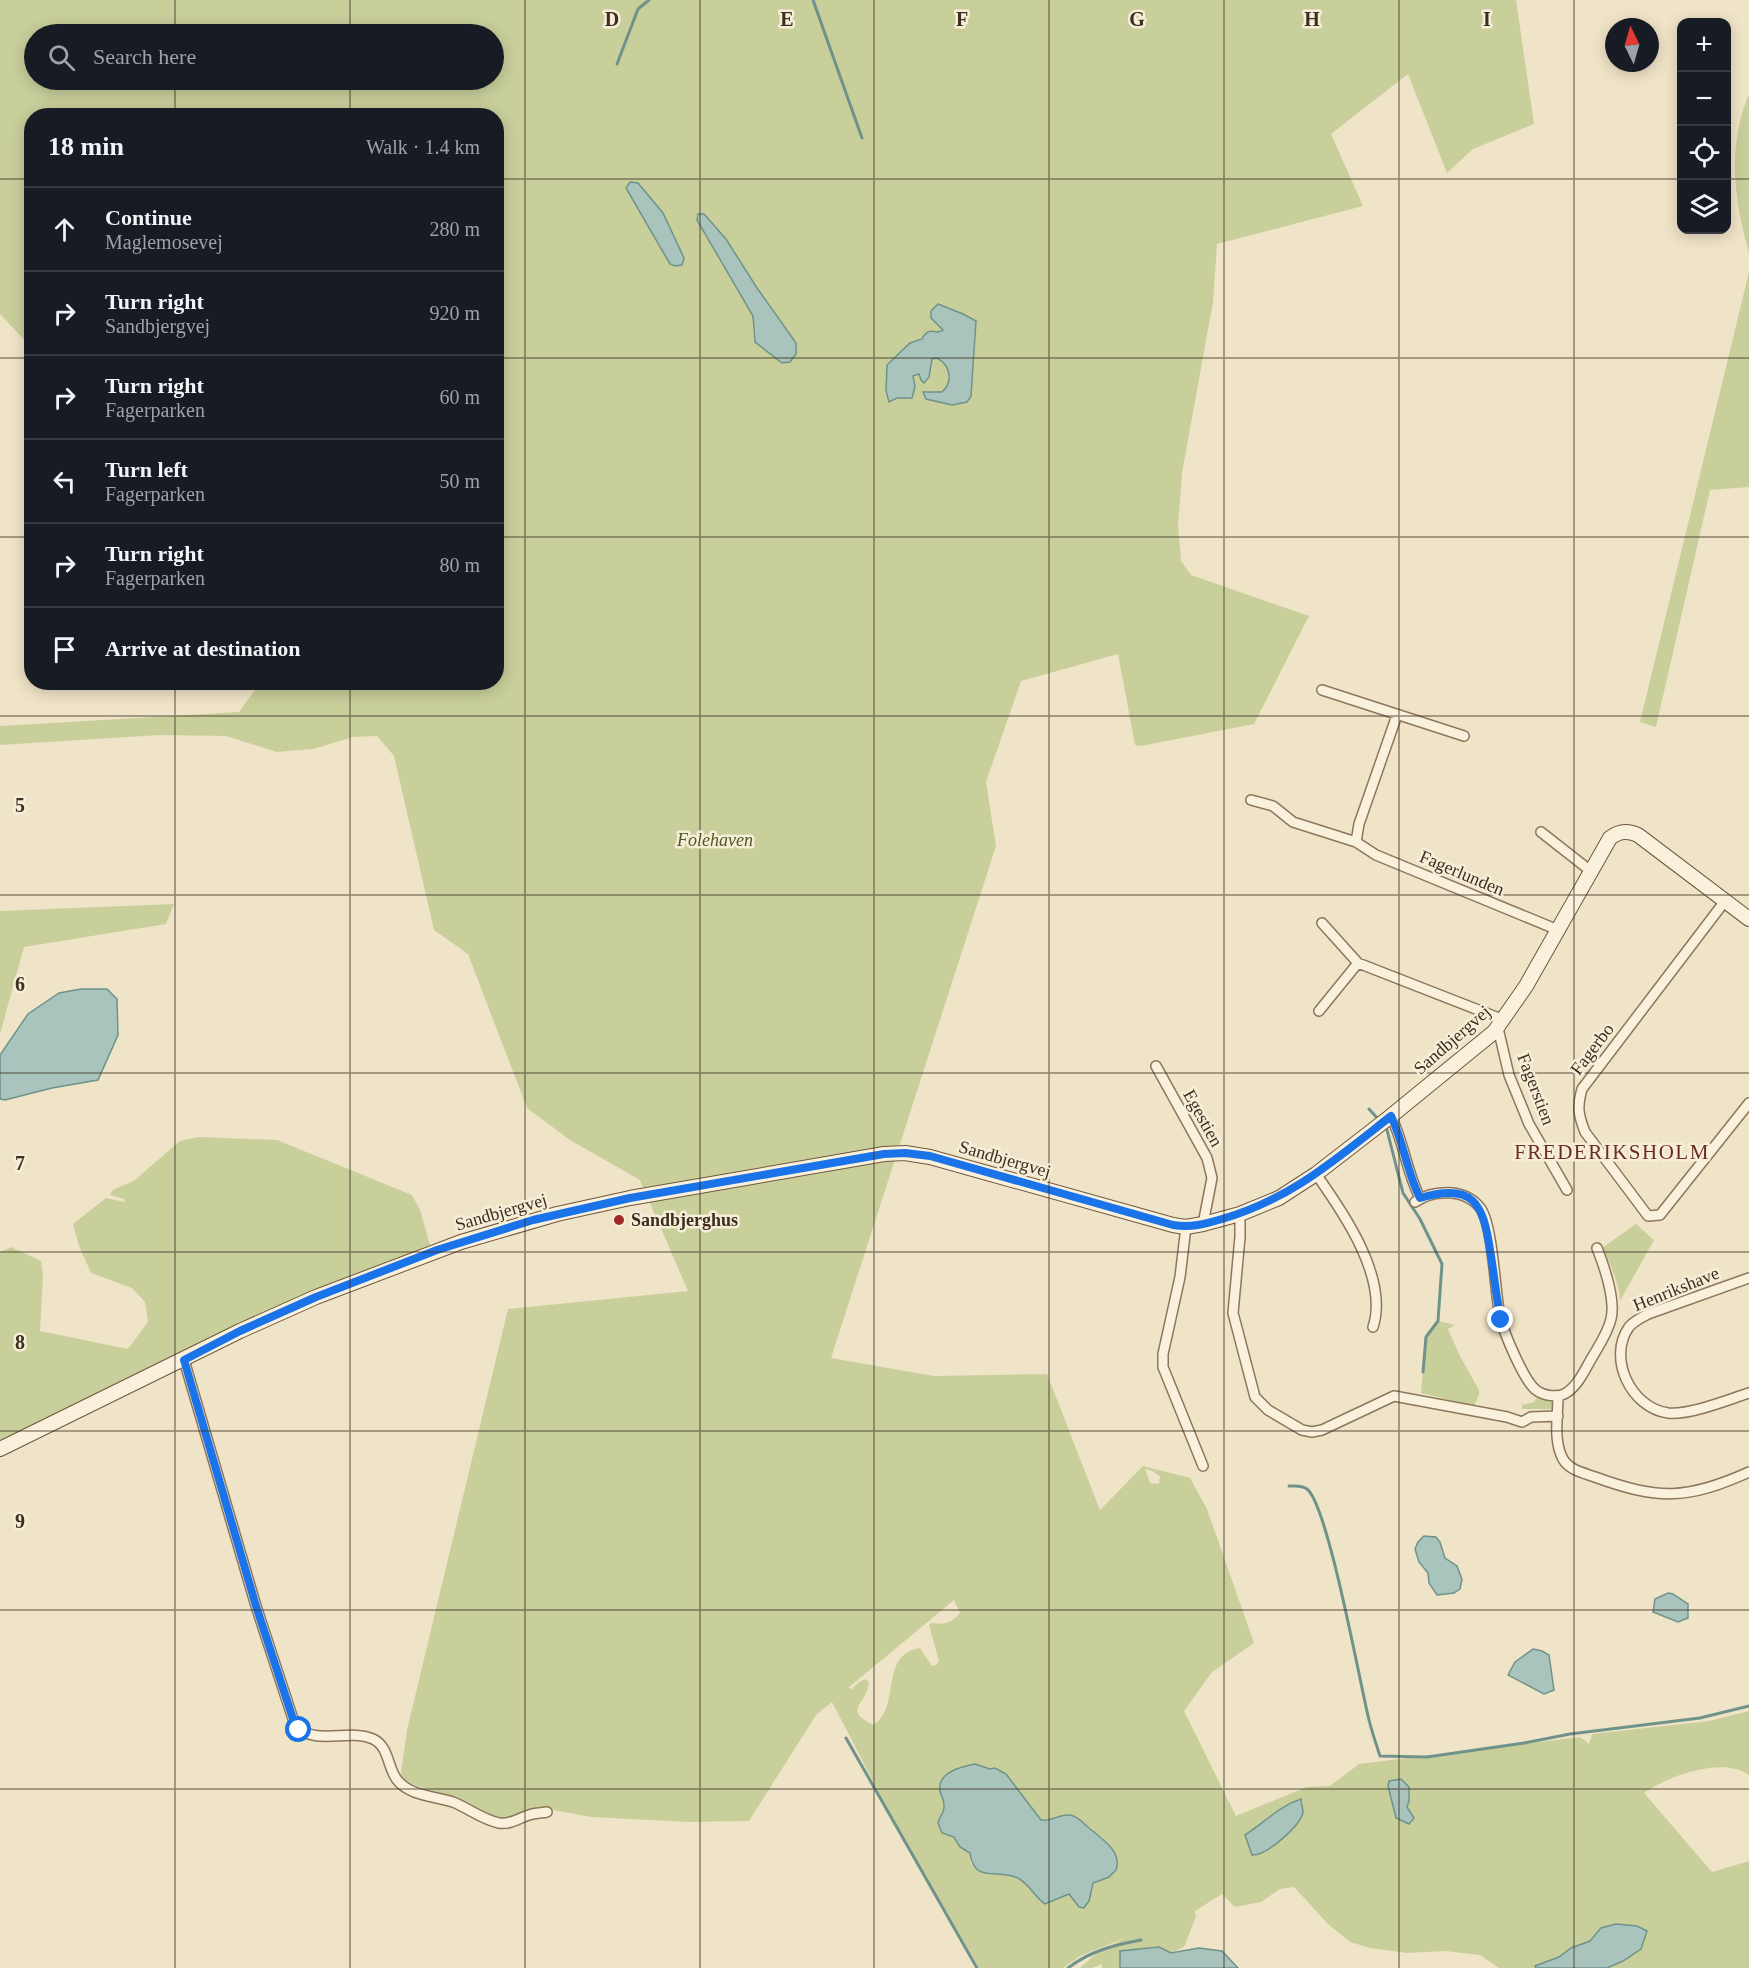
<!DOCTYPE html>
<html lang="en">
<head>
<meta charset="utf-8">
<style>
  :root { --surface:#171b24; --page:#20242c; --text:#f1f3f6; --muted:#9ea1a6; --line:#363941 }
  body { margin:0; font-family:"Times New Roman",serif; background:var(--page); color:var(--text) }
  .controls { position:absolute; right:18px; top:18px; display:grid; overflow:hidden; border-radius:12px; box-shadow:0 3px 15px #0003 }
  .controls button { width:54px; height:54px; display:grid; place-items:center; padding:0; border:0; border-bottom:2px solid var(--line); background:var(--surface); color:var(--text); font:30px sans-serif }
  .compass { position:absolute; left:1605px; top:18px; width:54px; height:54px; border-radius:50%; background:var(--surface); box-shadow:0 3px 15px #0003; rotate:355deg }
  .stop { position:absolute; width:18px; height:18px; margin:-14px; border:4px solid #1a73e8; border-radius:50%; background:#fff }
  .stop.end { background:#1a73e8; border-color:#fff; box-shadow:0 2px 6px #0008 }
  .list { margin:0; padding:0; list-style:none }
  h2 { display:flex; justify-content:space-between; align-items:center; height:78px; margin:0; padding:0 24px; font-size:26px }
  h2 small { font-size:20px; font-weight:400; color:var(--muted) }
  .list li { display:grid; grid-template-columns:39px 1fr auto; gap:18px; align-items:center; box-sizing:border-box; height:84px; padding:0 24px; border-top:2px solid var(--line) }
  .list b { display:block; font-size:22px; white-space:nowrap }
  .list p { margin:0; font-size:20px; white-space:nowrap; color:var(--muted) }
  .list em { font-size:20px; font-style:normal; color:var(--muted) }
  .icon { flex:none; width:33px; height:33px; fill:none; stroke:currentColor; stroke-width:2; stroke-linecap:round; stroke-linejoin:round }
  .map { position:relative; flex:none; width:1749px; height:1968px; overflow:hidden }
  .search { position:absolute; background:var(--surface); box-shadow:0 3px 15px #0003; left:24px; top:24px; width:480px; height:66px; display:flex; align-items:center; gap:15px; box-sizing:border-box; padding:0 21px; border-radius:33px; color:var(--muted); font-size:22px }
  .panel { position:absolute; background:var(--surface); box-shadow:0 3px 15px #0003; left:24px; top:108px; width:480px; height:582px; border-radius:24px }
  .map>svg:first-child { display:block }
</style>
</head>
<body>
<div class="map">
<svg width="1749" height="1968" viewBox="0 0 1749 1968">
  <rect width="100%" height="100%" fill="#f0e4c8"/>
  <path fill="#c9cf9b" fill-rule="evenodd" d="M 0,0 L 1516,0 L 1534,124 L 1473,149 L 1447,173 L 1408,74 L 1331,134 L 1363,206 L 1217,244 L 1213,302 L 1182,473 L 1178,525 L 1181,561 L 1191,575 L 1309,616 L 1254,724 L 1141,746 L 1135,745 L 1118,654 L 1021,681 L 986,782 L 996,846 L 831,1358 L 934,1376 L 1047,1374 L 1100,1510 L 1143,1466 L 1190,1478 L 1207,1509 L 1254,1643 L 1212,1672 L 1184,1711 L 1236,1816 L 1307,1787 L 1330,1786 L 1359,1764 L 1580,1737 L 1589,1744 L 1592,1734 L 1709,1721 L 1749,1711 L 1749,1775 C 1722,1756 1668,1776 1644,1793 L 1712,1872 L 1749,1861 L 1749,1968 L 1499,1968 L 1480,1955 L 1445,1951 L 1407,1953 L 1370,1948 L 1350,1942 L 1328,1924 L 1294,1887 L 1280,1889 L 1261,1902 L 1235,1907 L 1222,1894 L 1195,1911 L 1196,1916 L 1184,1947 L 1171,1953 L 1159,1947 L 1120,1951 L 1120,1968 L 1102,1968 L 1102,1964 L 1092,1968 L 1080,1968 L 1099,1951 L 1127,1937 L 1080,1956 L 1063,1968 L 979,1968 L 889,1812 L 832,1702 L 816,1715 L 749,1821 L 688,1822 L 591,1817 L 548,1809 L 511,1819 L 499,1819 L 462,1801 L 400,1780 L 407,1730 L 508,1309 L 688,1291 L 640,1180 L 570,1140 L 527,1108 L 468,954 L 434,930 L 394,756 L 377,736 L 353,737 L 313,749 L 277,752 L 226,736 L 160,735 L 0,745 L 0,726 L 239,712 L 260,683 L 496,682 L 496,116 L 32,116 L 31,347 L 0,314 ZM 34,34 L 494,34 L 494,80 L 34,80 ZM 697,221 L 726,239 L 757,288 L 796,343 L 769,352 L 765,350 L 753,334 L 755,324 L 753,316 ZM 976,321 L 971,396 L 967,402 L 952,405 L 926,399 L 923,392 L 942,392 C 954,381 950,365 937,358 L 932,359 L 929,377 L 924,382 L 919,374 L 913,376 L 915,387 L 912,398 L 897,398 L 886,391 L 888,365 L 910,343 L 943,329 L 936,324 ZM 1145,1469 L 1152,1471 L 1160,1476 L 1159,1484 L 1150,1483 ZM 954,1600 L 960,1613 C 951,1623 946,1625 932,1623 L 929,1625 L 939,1661 L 936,1665 L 932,1666 L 920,1648 C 878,1655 902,1708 873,1725 C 842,1709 866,1706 869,1683 L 866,1679 L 859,1682 L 852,1689 L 848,1688 ZM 980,1765 L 1006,1774 L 1041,1820 L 1045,1821 L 1065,1815 L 1103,1838 L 1118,1865 L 1114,1873 L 1093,1883 L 1089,1901 L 1079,1907 L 1071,1896 L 1067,1894 L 1045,1904 C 1036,1898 1030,1887 1021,1880 C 1004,1867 988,1880 971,1864 L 970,1854 L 960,1847 L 954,1837 L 947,1835 L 939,1819 C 946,1809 944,1803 940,1792 Z
    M 1749,94 L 1749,253 C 1734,200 1727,146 1749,94 Z
    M 1749,272 L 1749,487 L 1710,490 L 1656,727 L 1640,722 Z
    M 174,904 L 166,924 L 24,947 L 0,1034 L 0,911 Z
    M 199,1137 L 277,1140 L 412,1195 L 420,1210 L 430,1245 L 261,1313 L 159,1367 L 0,1440 L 0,1252 L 11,1247 L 41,1261 L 43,1276 L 40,1331 L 128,1349 L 148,1322 L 145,1302 L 132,1288 L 91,1273 L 79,1246 L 73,1224 L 106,1198 L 125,1202 L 124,1199 L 110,1195 L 113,1190 L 135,1180 L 180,1141 Z
    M 1636,1224 L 1654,1240 L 1620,1301 C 1619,1282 1611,1266 1602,1248 Z
    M 1438,1321 L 1455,1325 L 1448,1329 L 1460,1356 L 1479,1390 L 1479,1395 L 1474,1406 L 1421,1393 L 1426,1337 Z
    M 1537,1397 L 1553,1400 L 1552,1409 L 1522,1409 L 1522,1405 L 1534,1402 Z"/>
  <path fill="#a9c4bc" stroke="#6f938a" stroke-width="1.5" d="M 630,182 L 638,183 L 663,213 L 684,258 L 682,265 L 675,266 L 670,264 L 626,188 Z
    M 698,214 L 704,214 L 726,239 L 757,288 L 796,343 L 796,354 L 790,362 L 782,363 L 755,342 L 753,316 L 697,220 Z
    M 938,304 L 963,314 L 976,321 L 971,396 L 967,402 L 952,405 L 926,399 L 923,392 L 942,392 C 954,381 950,365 937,358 L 932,359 L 929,377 L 924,383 L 921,380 L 919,374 L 913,376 L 915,387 L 912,398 L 897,398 L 889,402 L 886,391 L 887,365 L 910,343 L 922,339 C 926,331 930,330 938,332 L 943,330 L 931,318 L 931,311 Z
    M 81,989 L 107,989 L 117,999 L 118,1035 L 98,1080 L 52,1088 L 5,1100 L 0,1099 L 0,1055 L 28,1014 L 59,993 Z
    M 1424,1536 L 1436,1537 L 1440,1542 L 1445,1558 L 1457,1566 L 1462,1579 L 1460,1589 L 1454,1593 L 1437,1595 L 1429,1583 L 1428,1573 L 1419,1562 L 1415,1549 L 1418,1542 Z
    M 1668,1593 L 1673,1594 L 1688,1604 L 1688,1618 L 1678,1622 L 1653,1612 L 1655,1599 Z
    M 1533,1649 L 1542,1651 L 1549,1655 L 1554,1690 L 1544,1694 L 1508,1675 L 1515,1662 Z
    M 975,1764 L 990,1769 L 995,1768 L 1006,1774 L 1041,1820 C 1051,1822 1059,1814 1069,1815 C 1077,1815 1084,1824 1089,1828 C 1101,1838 1123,1852 1116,1870 L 1109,1877 L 1093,1883 L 1089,1901 L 1084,1908 L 1079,1907 L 1069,1894 L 1045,1904 C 1035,1897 1029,1884 1018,1878 C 997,1868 974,1884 970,1853 L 960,1847 L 954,1837 L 942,1833 L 938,1823 C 939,1817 945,1812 944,1805 C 944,1800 941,1796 940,1791 C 937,1772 961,1767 975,1764 Z
    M 1401,1779 L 1409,1787 L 1409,1801 L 1407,1807 L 1414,1818 L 1409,1824 L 1396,1818 L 1388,1786 L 1389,1781 Z
    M 1301,1799 C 1301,1803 1303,1809 1303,1813 C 1299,1827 1266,1856 1252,1855 L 1245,1835 C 1264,1823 1279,1806 1301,1799 Z
    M 1616,1924 L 1637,1926 L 1647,1931 L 1641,1949 L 1623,1961 L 1607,1968 L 1536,1968 L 1535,1966 L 1559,1957 L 1571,1948 L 1590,1941 L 1601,1928 Z
    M 1159,1947 L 1171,1953 L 1199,1948 L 1222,1951 L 1238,1968 L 1120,1968 L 1120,1951 Z"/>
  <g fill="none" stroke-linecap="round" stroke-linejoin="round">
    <path stroke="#6f938a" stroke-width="3" d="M 813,0 L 862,138
      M 617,64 L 638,9 L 649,0
      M 1369,1109 L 1379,1120
      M 1386,1126 L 1403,1193 L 1420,1219 L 1442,1264 L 1438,1321 L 1426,1337 L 1423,1372
      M 1289,1486 C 1295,1486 1302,1485 1307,1489 C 1328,1505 1360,1684 1369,1720 C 1372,1732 1376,1744 1380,1756 L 1427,1757 L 1524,1743 L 1570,1734 L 1700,1718 L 1749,1706
      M 846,1738 L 977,1968
      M 1068,1968 C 1090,1951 1114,1945 1141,1940"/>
    <defs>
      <path id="street" d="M 1322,690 L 1464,736
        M 1397,715 L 1359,824 L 1356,842 L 1376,855 L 1558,930
        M 1251,800 L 1273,806 L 1293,822 L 1356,842
        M 1541,832 L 1592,872
        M 1725,901 L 1582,1089 C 1577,1107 1578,1114 1585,1132 L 1648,1216 L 1660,1215 L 1749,1103
        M 1322,923 L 1358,963
        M 1319,1011 L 1358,963 L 1504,1020
        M 1498,1028 L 1509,1075 L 1529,1124 L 1567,1190
        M 1156,1066 L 1207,1158 L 1212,1178 L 1203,1224
        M 1391,1116 C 1404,1143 1407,1173 1420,1198
        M 1316,1174 C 1343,1212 1389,1278 1373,1327
        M 1415,1202 C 1434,1189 1466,1188 1481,1209 C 1493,1227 1495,1292 1500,1317 C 1504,1333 1524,1381 1536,1390 C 1544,1396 1558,1398 1566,1393 C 1579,1385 1586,1367 1593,1356 C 1600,1344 1608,1332 1611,1319 C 1616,1299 1604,1266 1597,1248
        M 1240,1214 L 1240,1237 L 1233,1313 L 1255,1397 L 1268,1410 L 1302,1430 L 1312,1432 L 1322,1430 L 1394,1396 L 1507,1417 L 1522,1422 L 1531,1417 L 1558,1416
        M 1186,1227 L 1180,1277 L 1163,1354 L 1163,1367 L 1203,1466
        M 1749,1278 L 1648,1314 C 1641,1318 1634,1321 1629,1327 C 1607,1358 1631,1408 1668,1413 C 1691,1415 1727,1400 1749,1393
        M 184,1360 L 256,1606 L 295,1725 C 315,1747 348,1728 373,1739 C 390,1747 387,1769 398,1781 C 411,1796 434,1796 453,1802 C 468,1808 483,1820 499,1823 C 510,1825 519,1818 529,1815 C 535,1813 541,1813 547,1812
        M 1558,1396 C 1558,1416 1553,1441 1563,1459 C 1569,1470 1584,1473 1595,1477 C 1658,1500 1687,1500 1749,1472"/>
      <path id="secondary" d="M 0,1449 L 240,1331 L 316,1297 L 461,1242 L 557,1214 L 630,1198 L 884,1154 L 905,1153 L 930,1157 L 1173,1225 L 1186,1227 L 1203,1224 L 1240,1214 L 1279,1198 L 1316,1174 L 1391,1116 L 1494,1032 L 1526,986 L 1610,838 C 1619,831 1627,830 1638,835 L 1749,919"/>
    </defs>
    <use href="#street" stroke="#8d765c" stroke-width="12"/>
    <use href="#secondary" stroke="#6f573f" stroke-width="16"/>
    <use href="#street" stroke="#faf1dc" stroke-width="9"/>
    <use href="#secondary" stroke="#faf1dc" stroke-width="14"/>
  </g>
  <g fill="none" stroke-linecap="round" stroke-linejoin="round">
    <path stroke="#1a73e8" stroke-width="8" d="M 299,1730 L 295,1725 L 256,1606 L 184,1360 L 240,1331 L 316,1297 L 437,1250 L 533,1220 L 630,1198 L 884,1154 L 905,1153 L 930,1156 L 1173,1225 C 1191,1228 1205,1224 1222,1219 C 1291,1199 1336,1159 1391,1116 C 1404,1143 1407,1173 1420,1198 C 1473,1182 1483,1203 1490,1250 C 1494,1273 1496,1297 1501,1320"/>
  </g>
  <path fill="none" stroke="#3d2e20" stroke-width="1.5" stroke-opacity="0.55" d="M 175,0 L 175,34M 350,0 L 350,34M 525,0 L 525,1968M 700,0 L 700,1968M 874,0 L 874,1968M 1049,0 L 1049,1968M 1224,0 L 1224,1968M 1399,0 L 1399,1968M 1574,0 L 1574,1968M 175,80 L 175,116M 350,80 L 350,116M 0,179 L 32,179M 496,179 L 1682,179M 1726,179 L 1749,179M 0,358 L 32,358M 496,358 L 1749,358M 0,537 L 32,537M 496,537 L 1749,537M 175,682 L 175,1968M 350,682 L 350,1968M 0,716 L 1749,716M 0,895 L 1749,895M 0,1073 L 1749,1073M 0,1252 L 1749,1252M 0,1431 L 1749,1431M 0,1610 L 1749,1610M 0,1789 L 1749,1789"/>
  <circle fill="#9e2a2b" stroke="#f7eed8" stroke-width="2" cx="619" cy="1220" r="6"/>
  <g text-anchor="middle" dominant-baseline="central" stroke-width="5" stroke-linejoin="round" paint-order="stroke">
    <g font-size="18" font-style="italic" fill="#4d5a26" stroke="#f7eed8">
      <text x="715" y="840">Folehaven</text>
    </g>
    <g font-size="18" fill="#3d2e20" stroke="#f7eed8">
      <text transform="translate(1462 873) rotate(23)">Fagerlunden</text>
      <text transform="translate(1452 1040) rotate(-41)">Sandbjergvej</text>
      <text transform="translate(1592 1049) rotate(-53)">Fagerbo</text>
      <text transform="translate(1536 1089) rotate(69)">Fagerstien</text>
      <text transform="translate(1203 1118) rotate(61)">Egestien</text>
      <text transform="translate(1005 1159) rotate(16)">Sandbjergvej</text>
      <text transform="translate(501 1212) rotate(-16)">Sandbjergvej</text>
      <text transform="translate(1676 1289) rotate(-22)">Henrikshave</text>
    </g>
    <g font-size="18" font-weight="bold" fill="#3d2e20" stroke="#f7eed8" text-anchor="start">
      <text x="631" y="1220">Sandbjerghus</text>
    </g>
    <g font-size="21" letter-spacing="1.5" fill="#6b2e1e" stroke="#f7eed8">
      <text x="1612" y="1152">FREDERIKSHOLM</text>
    </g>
  </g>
  <g font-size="20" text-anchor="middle" font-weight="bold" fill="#3d2e20" stroke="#f7eed8" stroke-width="5" stroke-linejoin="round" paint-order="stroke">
    <text x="612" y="26">D</text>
    <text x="787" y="26">E</text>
    <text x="962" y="26">F</text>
    <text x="1137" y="26">G</text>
    <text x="1312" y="26">H</text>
    <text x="1487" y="26">I</text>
    <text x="20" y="812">5</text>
    <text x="20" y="991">6</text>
    <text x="20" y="1170">7</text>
    <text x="20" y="1349">8</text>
    <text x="20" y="1528">9</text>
  </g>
</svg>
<div class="controls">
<button>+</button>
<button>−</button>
<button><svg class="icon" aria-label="locate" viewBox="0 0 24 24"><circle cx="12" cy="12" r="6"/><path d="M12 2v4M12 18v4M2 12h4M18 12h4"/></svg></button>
<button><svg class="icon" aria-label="layers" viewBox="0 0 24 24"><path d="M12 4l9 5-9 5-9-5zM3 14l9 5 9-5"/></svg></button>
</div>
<svg class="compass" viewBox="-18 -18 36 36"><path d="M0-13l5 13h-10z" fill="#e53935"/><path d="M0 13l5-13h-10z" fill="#9ea1a6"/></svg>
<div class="stop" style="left:299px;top:1730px"></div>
<div class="stop end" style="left:1501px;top:1320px"></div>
<div class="search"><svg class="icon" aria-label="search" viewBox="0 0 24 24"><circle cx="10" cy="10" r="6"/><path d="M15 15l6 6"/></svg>Search here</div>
<section class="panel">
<h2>18 min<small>Walk · 1.4 km</small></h2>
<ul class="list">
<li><svg class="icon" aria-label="ahead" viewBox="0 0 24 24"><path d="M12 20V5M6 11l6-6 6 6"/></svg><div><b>Continue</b><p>Maglemosevej</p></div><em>280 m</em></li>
<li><svg class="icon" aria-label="right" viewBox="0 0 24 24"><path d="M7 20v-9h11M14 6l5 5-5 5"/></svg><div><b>Turn right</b><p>Sandbjergvej</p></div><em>920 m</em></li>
<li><svg class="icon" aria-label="right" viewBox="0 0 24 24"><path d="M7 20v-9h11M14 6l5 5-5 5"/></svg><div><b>Turn right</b><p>Fagerparken</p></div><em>60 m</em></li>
<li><svg class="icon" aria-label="left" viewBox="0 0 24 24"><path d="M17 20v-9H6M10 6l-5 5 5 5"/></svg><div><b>Turn left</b><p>Fagerparken</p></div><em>50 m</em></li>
<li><svg class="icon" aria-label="right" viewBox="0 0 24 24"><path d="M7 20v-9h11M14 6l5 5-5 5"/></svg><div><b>Turn right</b><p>Fagerparken</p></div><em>80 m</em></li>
<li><svg class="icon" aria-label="arrive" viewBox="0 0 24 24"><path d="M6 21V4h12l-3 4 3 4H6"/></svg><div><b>Arrive at destination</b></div></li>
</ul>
</section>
</div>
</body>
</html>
